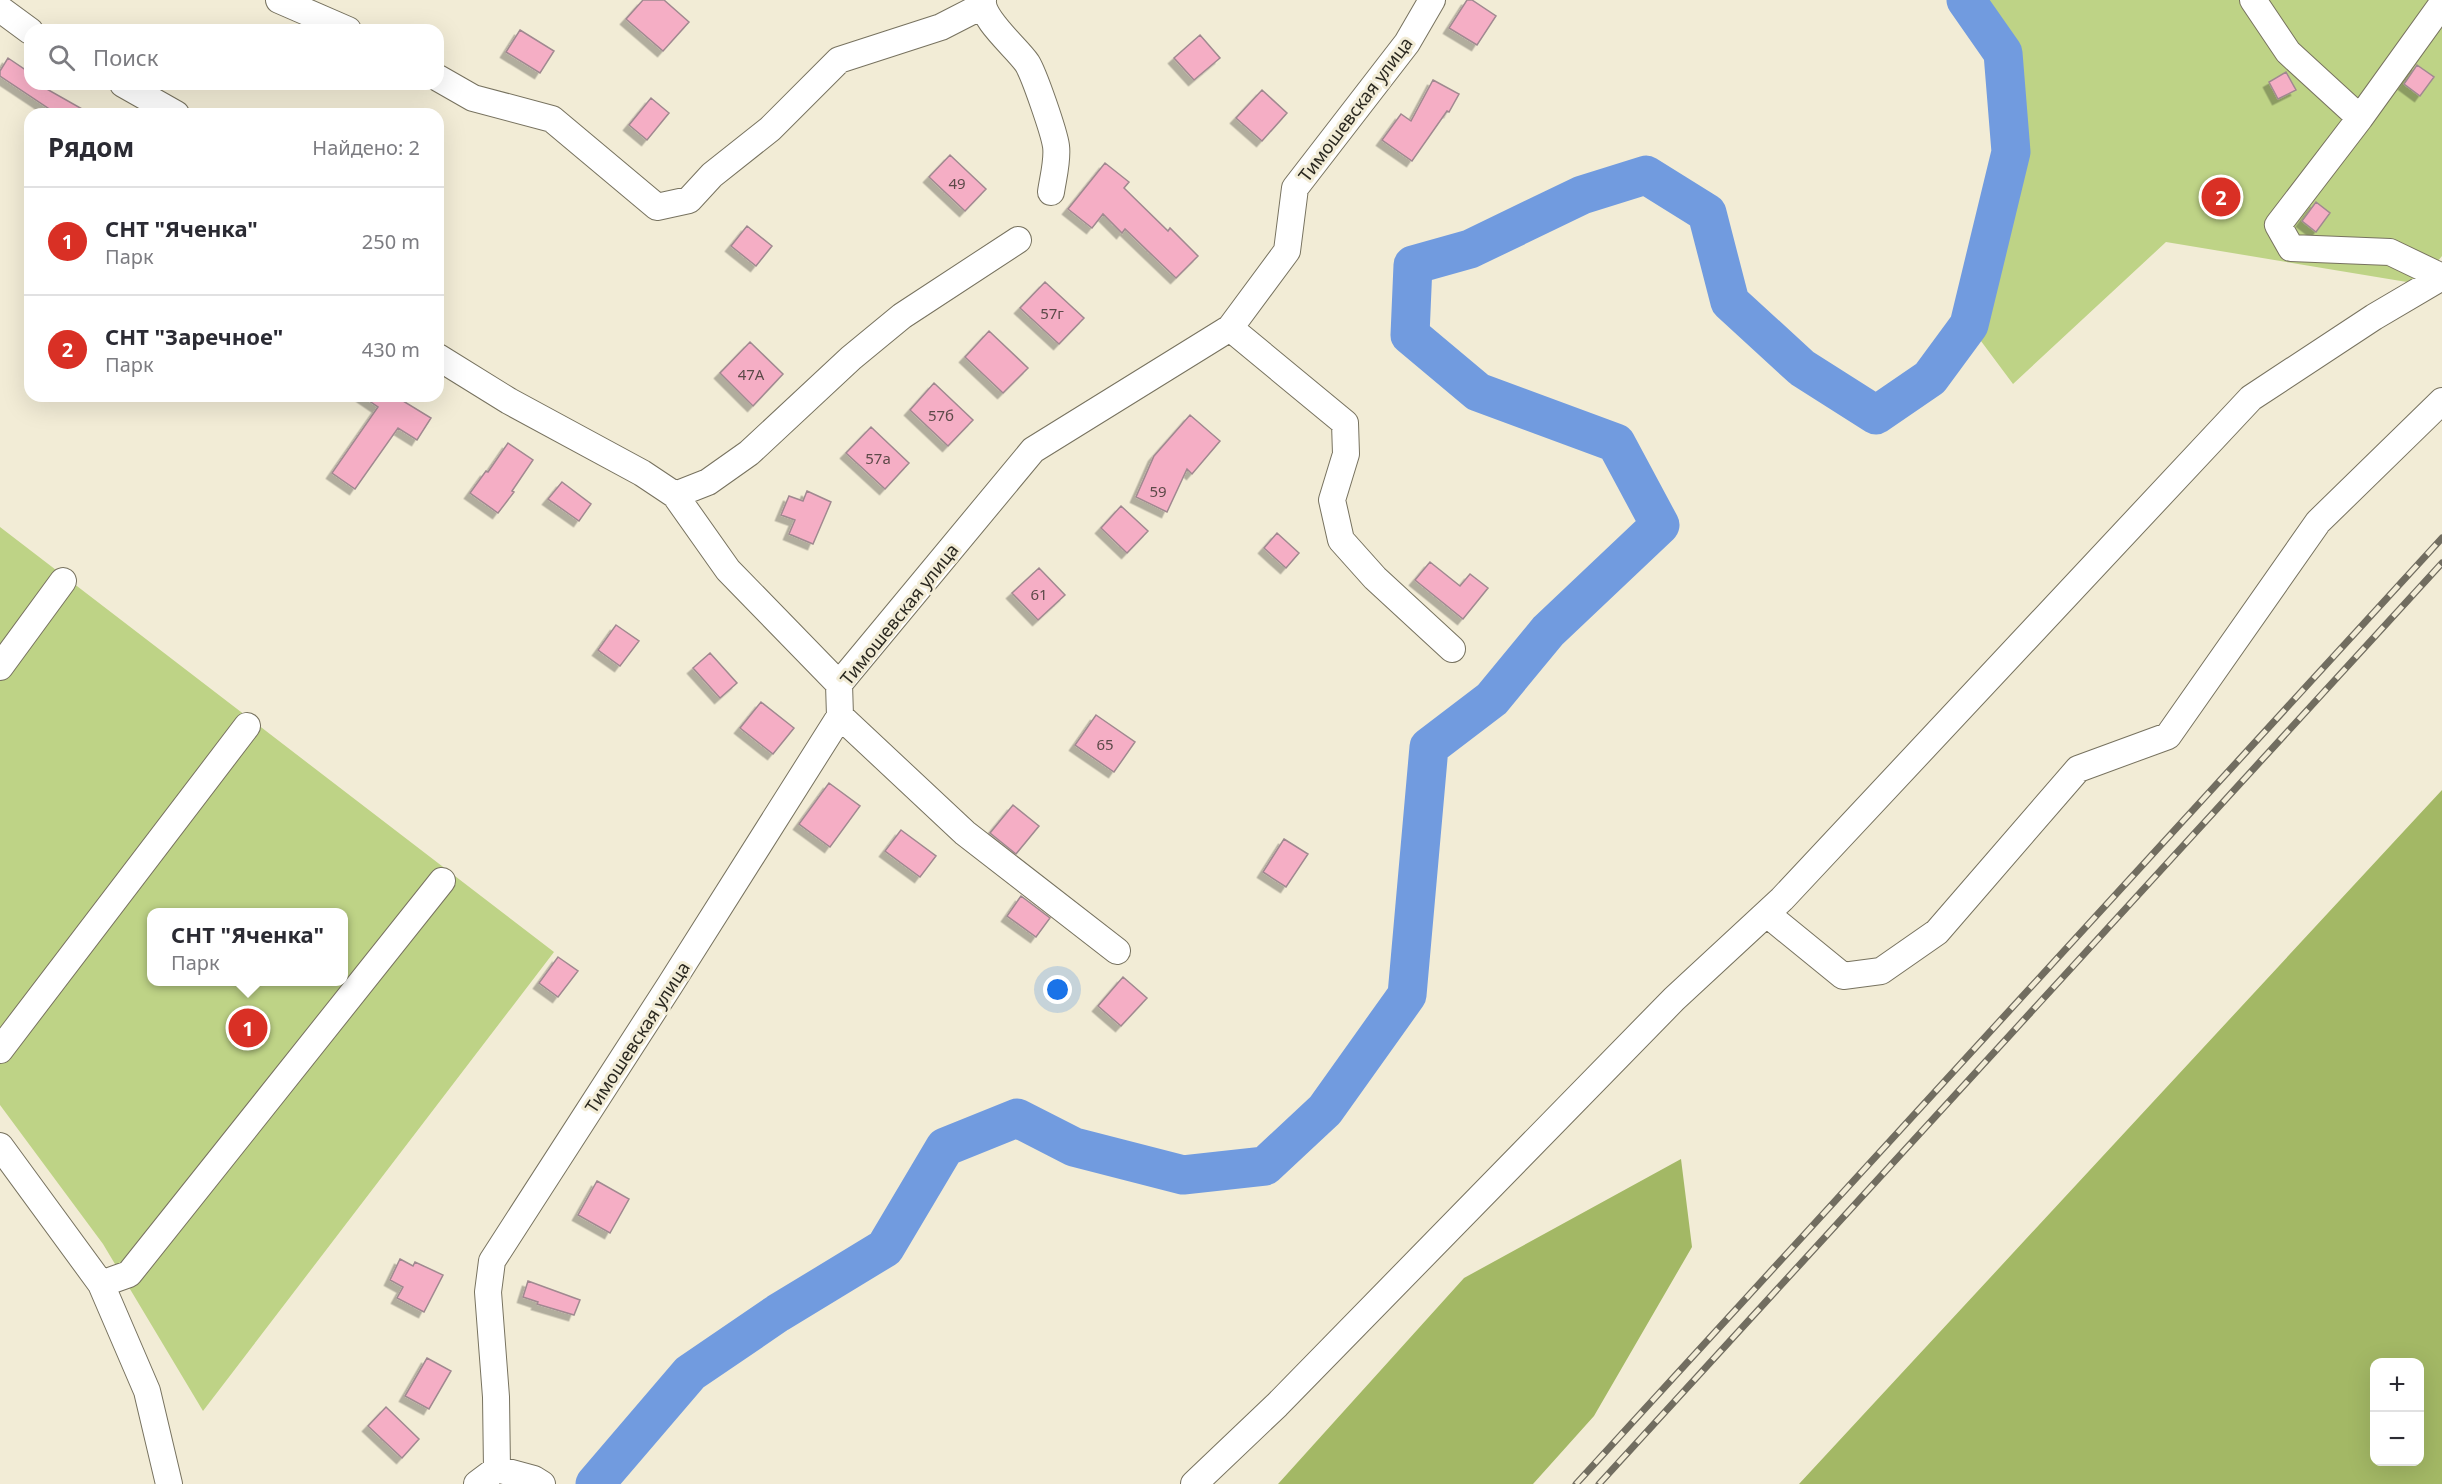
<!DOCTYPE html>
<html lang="ru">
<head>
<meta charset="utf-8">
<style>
  :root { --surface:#fff; --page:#f2f2f3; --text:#2b2b33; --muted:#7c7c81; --line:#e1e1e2; --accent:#d93025 }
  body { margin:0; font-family:"Noto Sans",sans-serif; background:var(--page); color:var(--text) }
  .controls { position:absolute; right:18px; bottom:18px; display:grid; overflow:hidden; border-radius:12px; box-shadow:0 6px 24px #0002 }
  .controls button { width:54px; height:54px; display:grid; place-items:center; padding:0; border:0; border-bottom:2px solid var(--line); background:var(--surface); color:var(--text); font:30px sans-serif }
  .you { position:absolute; left:1058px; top:990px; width:21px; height:21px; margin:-15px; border:4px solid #fff; border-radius:50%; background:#1a73e8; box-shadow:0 0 0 9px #1a73e833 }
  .badge { display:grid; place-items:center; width:39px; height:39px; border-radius:50%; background:var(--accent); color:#fff; font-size:20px; font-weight:700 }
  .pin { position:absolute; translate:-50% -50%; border:3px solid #fff; box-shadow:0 2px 6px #0006 }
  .popup { position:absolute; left:147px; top:908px; width:201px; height:78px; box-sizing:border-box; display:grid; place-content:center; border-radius:12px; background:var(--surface); filter:drop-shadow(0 2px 4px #0005); font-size:20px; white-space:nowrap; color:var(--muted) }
  .popup b { font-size:22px; color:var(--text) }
  .popup::after { content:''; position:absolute; left:50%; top:100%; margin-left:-12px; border:12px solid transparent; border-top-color:var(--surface) }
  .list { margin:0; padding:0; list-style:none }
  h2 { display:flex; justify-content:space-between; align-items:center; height:78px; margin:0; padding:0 24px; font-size:26px }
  h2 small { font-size:20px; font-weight:400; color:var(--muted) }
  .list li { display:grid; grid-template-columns:39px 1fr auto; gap:18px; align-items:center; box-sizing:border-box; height:108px; padding:0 24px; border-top:2px solid var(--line) }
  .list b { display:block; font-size:22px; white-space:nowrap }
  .list p { margin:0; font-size:20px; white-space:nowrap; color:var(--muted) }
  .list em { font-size:20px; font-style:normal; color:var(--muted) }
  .icon { flex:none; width:33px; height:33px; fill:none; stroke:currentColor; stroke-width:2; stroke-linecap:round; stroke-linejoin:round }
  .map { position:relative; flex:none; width:2442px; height:1484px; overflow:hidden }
  .search { position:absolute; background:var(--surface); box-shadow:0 6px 24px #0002; left:24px; top:24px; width:420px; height:66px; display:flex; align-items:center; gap:15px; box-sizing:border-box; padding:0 21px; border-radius:18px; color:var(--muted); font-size:22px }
  .panel { position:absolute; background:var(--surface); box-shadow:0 6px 24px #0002; left:24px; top:108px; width:420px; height:294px; border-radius:18px }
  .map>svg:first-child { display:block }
</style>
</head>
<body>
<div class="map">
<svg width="2442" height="1484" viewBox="0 0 2442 1484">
  <defs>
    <filter id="shadow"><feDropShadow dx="-5.5" dy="5.5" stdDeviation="0" flood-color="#0004"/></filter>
  </defs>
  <rect width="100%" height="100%" fill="#f2ecd6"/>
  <path fill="#bed386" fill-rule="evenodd" d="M 1966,0 L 2442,0 L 2442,256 L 2419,284 L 2166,242 L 2013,384 L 1969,325 L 2011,152 L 2003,53 Z
    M 0,527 L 554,952 L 203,1411 L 103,1244 L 0,1105 ZM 152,912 L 344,912 L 344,982 L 152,982 Z"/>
  <path fill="#a3b865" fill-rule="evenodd" d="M 2442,790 L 2442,1484 L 1799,1484 ZM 2374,1362 L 2420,1362 L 2420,1462 L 2374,1462 Z
    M 1681,1159 L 1692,1247 L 1594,1416 L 1533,1484 L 1278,1484 L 1464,1278 Z"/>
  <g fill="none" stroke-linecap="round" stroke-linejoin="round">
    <path stroke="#719bdf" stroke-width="39" d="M 595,1484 L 690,1373 L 778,1313 L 885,1248 L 945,1147 L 1017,1118 L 1074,1147 L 1183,1175 L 1265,1166 L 1325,1110 L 1407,995 L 1429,747 L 1492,699 L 1548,631 L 1660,525 L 1616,443 L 1478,392 L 1410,335 L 1413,265 L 1470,249 L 1582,195 L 1646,175 L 1707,213 L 1730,302 L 1802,368 L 1876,415 L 1930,378 L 1969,325 L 2011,152 L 2003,53 L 1966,0"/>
  </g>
  <path fill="#f5aec5" stroke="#a08990" stroke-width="1.5" filter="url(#shadow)" d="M 643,0 L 664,0 L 689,22 L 663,51 L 626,19 Z
    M 1467,0 L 1472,0 L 1496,16 L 1477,45 L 1449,28 Z
    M 520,30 L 554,51 L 540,73 L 506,52 Z
    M 1200,35 L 1220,58 L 1194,80 L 1174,58 Z
    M 8,58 L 30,73 L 30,84 L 38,84 L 91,114 L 57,114 L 0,76 L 0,71 Z
    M 2417,65 L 2434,77 L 2420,96 L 2404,84 Z
    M 2286,72 L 2296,90 L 2278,99 L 2269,82 Z
    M 1433,80 L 1459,94 L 1449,112 L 1447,111 L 1412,161 L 1382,140 L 1401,114 L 1411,121 Z
    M 1262,90 L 1287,113 L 1262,141 L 1236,118 Z
    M 651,98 L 669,113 L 647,140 L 629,125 Z
    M 950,155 L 986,189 L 965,211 L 929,177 Z
    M 1105,163 L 1129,182 L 1124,188 L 1168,231 L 1170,228 L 1198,256 L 1176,278 L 1125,229 L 1122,233 L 1103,214 L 1092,228 L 1068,209 Z
    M 2316,202 L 2330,213 L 2316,232 L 2302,221 Z
    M 747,226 L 772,246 L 756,266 L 731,246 Z
    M 1045,282 L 1084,318 L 1059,344 L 1020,308 Z
    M 989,331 L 1028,368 L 1003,393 L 965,357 Z
    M 750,342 L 783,374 L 753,406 L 720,373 Z
    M 934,383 L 973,420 L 948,446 L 910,410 Z
    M 362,396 L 395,396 L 431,418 L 417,440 L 398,428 L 355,489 L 332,473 L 378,407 Z
    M 1190,415 L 1220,441 L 1192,474 L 1187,469 L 1167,512 L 1136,497 L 1154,456 Z
    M 871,427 L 909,463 L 885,489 L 846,453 Z
    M 508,443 L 533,460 L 512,491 L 514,492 L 498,513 L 470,493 L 486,471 L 488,472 Z
    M 562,482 L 591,504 L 579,521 L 548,499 Z
    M 807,491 L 831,502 L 813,544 L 789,534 L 795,520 L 781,515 L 789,496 L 803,501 Z
    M 1121,506 L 1148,531 L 1127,553 L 1101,528 Z
    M 1277,533 L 1299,553 L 1286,568 L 1264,548 Z
    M 1430,562 L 1460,586 L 1470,574 L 1488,588 L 1463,619 L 1415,580 Z
    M 1039,568 L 1065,595 L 1038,620 L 1012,593 Z
    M 616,625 L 639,641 L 620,666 L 598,650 Z
    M 710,653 L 737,683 L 720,698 L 693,668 Z
    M 761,702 L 794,728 L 773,754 L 740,728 Z
    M 1096,715 L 1135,742 L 1114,772 L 1075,745 Z
    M 829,783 L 860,806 L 830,847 L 799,824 Z
    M 1013,805 L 1039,826 L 1016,854 L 990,833 Z
    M 901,830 L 936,856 L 920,877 L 885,851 Z
    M 1284,839 L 1308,854 L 1286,887 L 1263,872 Z
    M 1021,896 L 1050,918 L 1036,937 L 1007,916 Z
    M 558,957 L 578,971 L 558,997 L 539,983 Z
    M 1123,977 L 1147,998 L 1121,1026 L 1098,1006 Z
    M 597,1181 L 629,1199 L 610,1233 L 578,1215 Z
    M 400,1259 L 413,1266 L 415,1262 L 443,1275 L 424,1312 L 397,1298 L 403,1287 L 390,1280 Z
    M 528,1281 L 580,1300 L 574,1315 L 537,1304 L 538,1302 L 523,1297 Z
    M 427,1358 L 451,1371 L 429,1409 L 405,1396 Z
    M 386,1407 L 419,1439 L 402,1458 L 368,1426 Z"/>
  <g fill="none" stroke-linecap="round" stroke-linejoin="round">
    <defs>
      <path id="minor" d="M 279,0 L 348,30
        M 983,0 C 981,19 1016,47 1027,63 C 1034,74 1054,132 1056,146 C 1058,160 1053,178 1051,192
        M 2253,0 L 2288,52 L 2360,118
        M 2442,4 L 2360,118 L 2278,225 L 2291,248 L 2390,252 L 2442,277
        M 0,9 L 30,31
        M 438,78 L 473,98 L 552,119 L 657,207 L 689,200 L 712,175 L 770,129 L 839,60 L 941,27 L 982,6
        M 123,84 L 176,114
        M 1230,328 L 1345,423 L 1346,454 L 1332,500 L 1341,540 L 1375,578 L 1452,649
        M 438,357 L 509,401 L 642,473 L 675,495 L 728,570 L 839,684
        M 675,495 L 708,482 L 749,453 L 851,358 L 902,316 L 1018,240
        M 0,667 L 63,581
        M 840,716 L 965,833 L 1117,951
        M 1767,914 L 1843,976 L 1881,971 L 1937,932 L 2078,769 L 2168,736 L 2318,522 L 2442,401
        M 0,1050 L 247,726
        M 0,1146 L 101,1284 L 147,1391 L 169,1484
        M 101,1284 L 129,1274 L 442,881
        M 497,1469 L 496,1397 L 488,1292 L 492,1261 L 670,985 L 840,716 L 839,684 L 1033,450 L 1230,328 L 1287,251 L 1295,188 L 1407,43 L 1432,0
        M 477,1484 L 497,1469 L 534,1479 L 542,1484
        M 1194,1484 L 1277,1405 L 1674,999 L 1782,899 L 2251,398 L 2374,317 L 2442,277"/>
    </defs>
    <use href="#minor" stroke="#77725f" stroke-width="28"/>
    <use href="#minor" stroke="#fff" stroke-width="26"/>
    <defs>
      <path id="rail" d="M 1576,1484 L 2442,538
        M 1599,1484 L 2442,563"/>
    </defs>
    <use href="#rail" stroke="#716d60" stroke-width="7"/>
    <use href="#rail" stroke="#f2ecd6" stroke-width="4.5" stroke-dasharray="14" stroke-linecap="butt"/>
  </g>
  <g text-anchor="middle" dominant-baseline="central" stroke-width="6" stroke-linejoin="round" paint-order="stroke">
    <g font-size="15" fill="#5d4a49">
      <text x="957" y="183">49</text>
      <text x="1052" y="313">57г</text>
      <text x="751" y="374">47А</text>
      <text x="941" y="415">57б</text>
      <text x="878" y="458">57а</text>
      <text x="1158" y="491">59</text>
      <text x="1039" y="594">61</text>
      <text x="1105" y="744">65</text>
    </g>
    <g font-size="18" fill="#2a2820" stroke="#f2ecd6">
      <text transform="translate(1355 109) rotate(-53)">Тимошевская улица</text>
      <text transform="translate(899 614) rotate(-51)">Тимошевская улица</text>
      <text transform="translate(637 1037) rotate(-57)">Тимошевская улица</text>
    </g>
  </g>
</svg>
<div class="controls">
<button>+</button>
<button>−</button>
</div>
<div class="you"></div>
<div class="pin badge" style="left:248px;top:1028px">1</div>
<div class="popup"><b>СНТ &quot;Яченка&quot;</b>Парк</div>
<div class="pin badge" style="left:2221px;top:197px">2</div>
<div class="search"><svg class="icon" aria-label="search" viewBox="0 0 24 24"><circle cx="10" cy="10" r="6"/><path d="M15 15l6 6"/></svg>Поиск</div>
<section class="panel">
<h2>Рядом<small>Найдено: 2</small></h2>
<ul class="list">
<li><span class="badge">1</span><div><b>СНТ &quot;Яченка&quot;</b><p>Парк</p></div><em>250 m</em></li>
<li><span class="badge">2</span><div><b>СНТ &quot;Заречное&quot;</b><p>Парк</p></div><em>430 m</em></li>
</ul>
</section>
</div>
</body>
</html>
